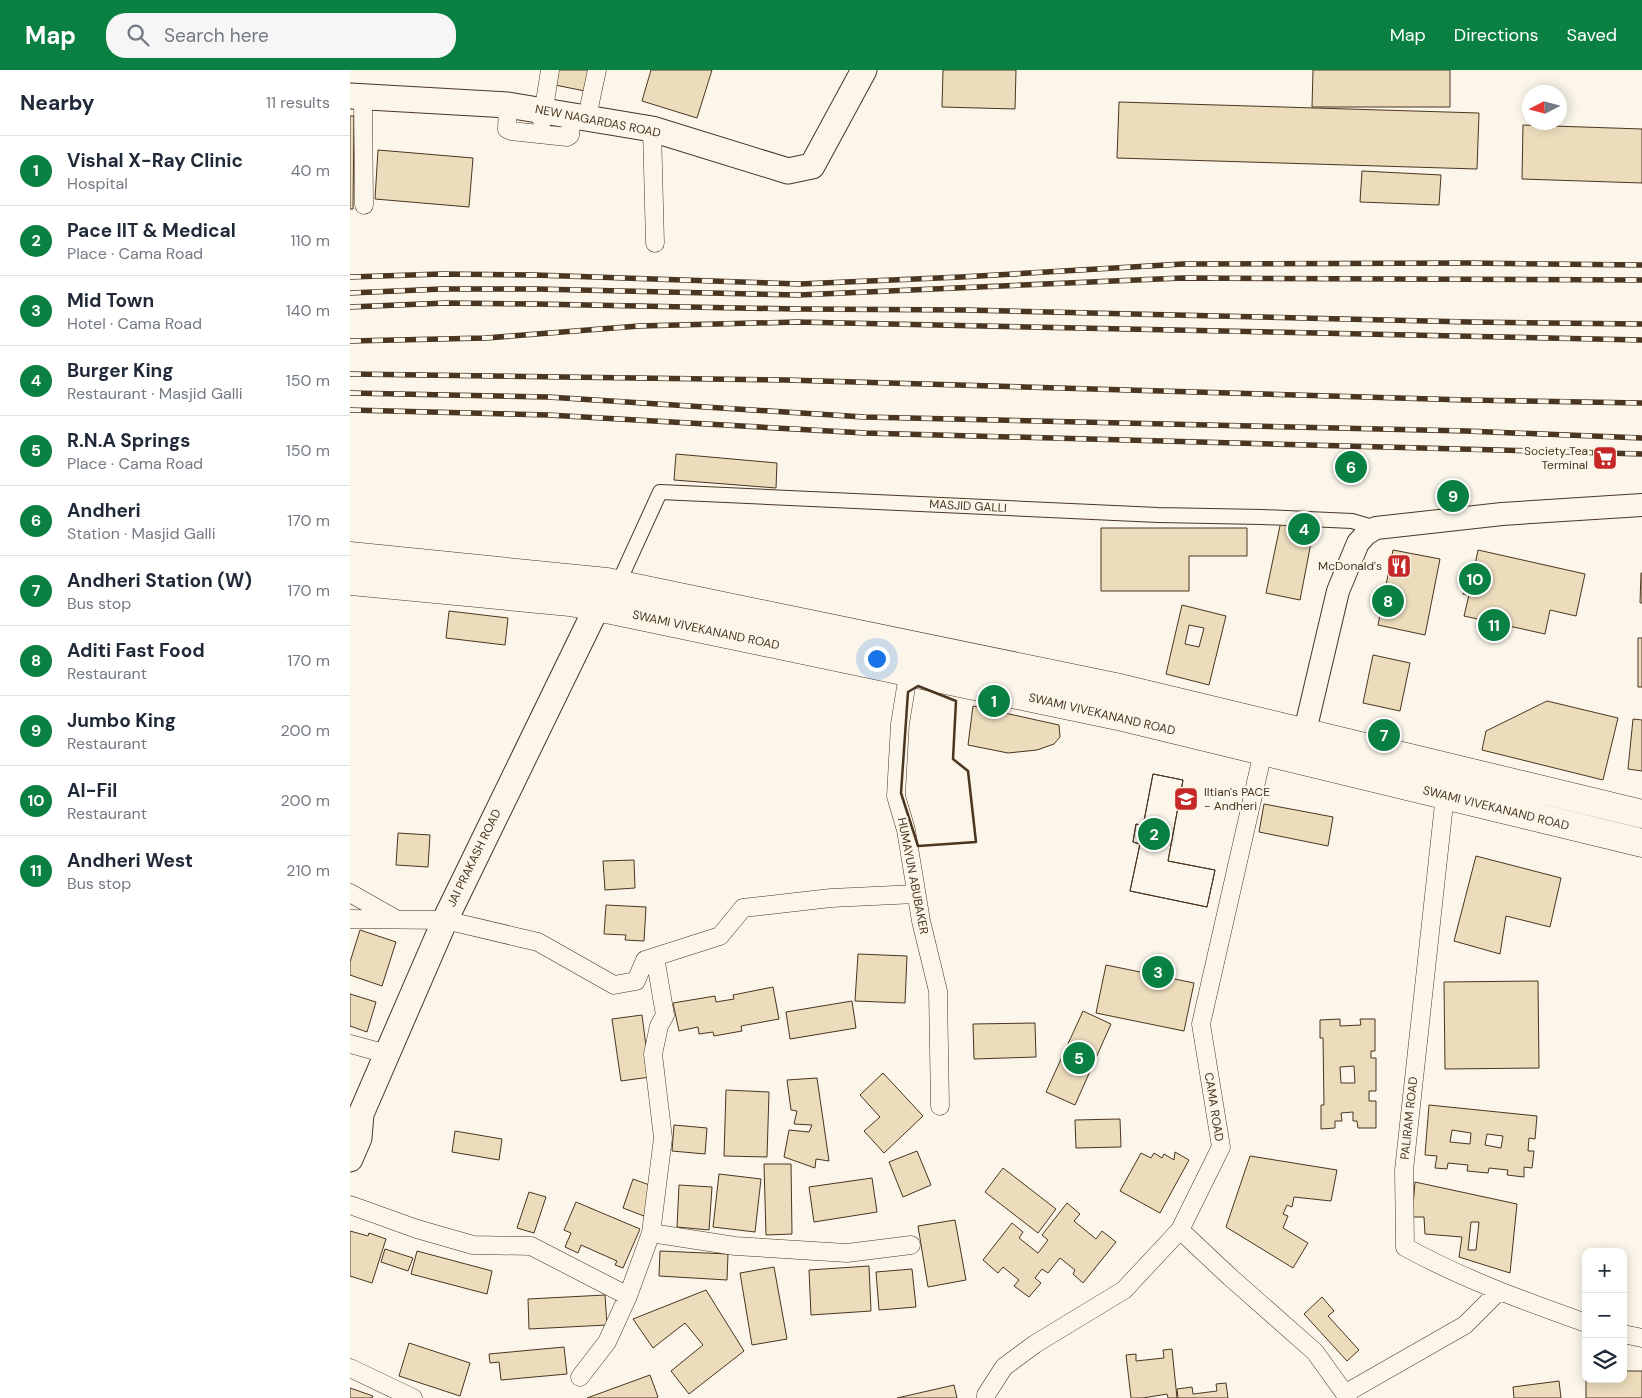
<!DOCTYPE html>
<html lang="en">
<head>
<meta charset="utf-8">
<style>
  :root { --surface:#fff; --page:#f6f6f7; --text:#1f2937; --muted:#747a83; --line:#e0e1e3; --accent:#0b8043 }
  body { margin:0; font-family:"DM Sans",sans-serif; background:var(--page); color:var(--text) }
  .controls { position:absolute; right:15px; bottom:15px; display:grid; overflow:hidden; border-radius:10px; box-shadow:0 2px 12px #0003 }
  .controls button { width:45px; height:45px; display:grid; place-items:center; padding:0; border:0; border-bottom:1px solid var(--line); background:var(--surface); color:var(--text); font:25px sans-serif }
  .compass { position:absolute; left:1172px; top:15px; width:45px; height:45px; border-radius:50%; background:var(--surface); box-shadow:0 2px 12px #0003; rotate:264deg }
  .you { position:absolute; left:526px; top:588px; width:18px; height:18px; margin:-12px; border:4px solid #fff; border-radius:50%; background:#1a73e8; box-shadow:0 0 0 8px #1a73e833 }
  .badge { display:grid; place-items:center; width:32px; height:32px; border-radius:50%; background:var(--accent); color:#fff; font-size:16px; font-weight:700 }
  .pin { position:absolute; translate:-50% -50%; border:2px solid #fff; box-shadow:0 1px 5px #0006 }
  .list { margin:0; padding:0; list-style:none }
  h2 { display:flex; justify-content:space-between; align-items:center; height:65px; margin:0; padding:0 20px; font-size:21px }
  h2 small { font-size:16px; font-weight:400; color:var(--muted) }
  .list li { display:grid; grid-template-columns:32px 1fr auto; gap:15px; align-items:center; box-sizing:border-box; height:70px; padding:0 20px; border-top:1px solid var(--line) }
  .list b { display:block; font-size:19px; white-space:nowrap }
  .list p { margin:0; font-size:16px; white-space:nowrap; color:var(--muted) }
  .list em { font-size:16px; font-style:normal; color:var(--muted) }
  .icon { flex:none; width:28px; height:28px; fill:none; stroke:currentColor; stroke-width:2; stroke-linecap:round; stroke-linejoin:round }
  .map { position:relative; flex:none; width:1292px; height:1328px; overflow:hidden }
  header { display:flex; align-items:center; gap:30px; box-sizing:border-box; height:70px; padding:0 25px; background:var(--accent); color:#fff }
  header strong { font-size:24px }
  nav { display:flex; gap:28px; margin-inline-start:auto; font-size:18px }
  .search { width:350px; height:45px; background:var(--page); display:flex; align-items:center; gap:12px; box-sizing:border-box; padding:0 18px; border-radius:20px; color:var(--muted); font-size:19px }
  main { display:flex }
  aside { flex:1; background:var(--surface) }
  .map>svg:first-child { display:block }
</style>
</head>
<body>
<header>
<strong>Map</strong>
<div class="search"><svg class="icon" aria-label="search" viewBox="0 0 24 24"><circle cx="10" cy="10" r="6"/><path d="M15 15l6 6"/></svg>Search here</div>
<nav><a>Map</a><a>Directions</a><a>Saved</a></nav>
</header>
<main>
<aside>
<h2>Nearby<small>11 results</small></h2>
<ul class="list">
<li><span class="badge">1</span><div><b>Vishal X-Ray Clinic</b><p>Hospital</p></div><em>40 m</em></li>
<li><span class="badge">2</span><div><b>Pace IIT &amp; Medical</b><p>Place · Cama Road</p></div><em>110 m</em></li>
<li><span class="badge">3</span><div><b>Mid Town</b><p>Hotel · Cama Road</p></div><em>140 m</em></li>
<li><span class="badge">4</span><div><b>Burger King</b><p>Restaurant · Masjid Galli</p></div><em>150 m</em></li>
<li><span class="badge">5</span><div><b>R.N.A Springs</b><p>Place · Cama Road</p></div><em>150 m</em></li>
<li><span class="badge">6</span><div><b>Andheri</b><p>Station · Masjid Galli</p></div><em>170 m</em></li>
<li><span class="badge">7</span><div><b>Andheri Station (W)</b><p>Bus stop</p></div><em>170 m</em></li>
<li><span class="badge">8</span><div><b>Aditi Fast Food</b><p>Restaurant</p></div><em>170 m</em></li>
<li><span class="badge">9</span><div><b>Jumbo King</b><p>Restaurant</p></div><em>200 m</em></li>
<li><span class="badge">10</span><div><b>Al-Fil</b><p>Restaurant</p></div><em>200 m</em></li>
<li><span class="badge">11</span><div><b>Andheri West</b><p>Bus stop</p></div><em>210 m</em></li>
</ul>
</aside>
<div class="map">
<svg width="1292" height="1328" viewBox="0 0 1292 1328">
  <rect width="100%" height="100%" fill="#fbf6e9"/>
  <path fill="#ecdcbc" stroke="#4a3520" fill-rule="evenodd" d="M 202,0 L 239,0 L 235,21 L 200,14 Z
    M 301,0 L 362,0 L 347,48 L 292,31 Z
    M 593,0 L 666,0 L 665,39 L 592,37 Z
    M 963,0 L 1100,0 L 1100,37 L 962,37 Z
    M 769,32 L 1129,43 L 1127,99 L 767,88 Z
    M 0,46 L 4,46 L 3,139 L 0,139 Z
    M 1173,55 L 1292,59 L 1292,113 L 1172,109 Z
    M 28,80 L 123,88 L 119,137 L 25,129 Z
    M 1012,101 L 1091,105 L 1089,135 L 1010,132 Z
    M 326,384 L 427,393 L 426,418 L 324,410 Z
    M 931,451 L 964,457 L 950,530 L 916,523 Z
    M 751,458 L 897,458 L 897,486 L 839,486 L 839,521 L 751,521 Z
    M 1043,480 L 1090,489 L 1075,565 L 1028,555 Z
    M 1128,480 L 1235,504 L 1226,546 L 1200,540 L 1195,564 L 1114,546 L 1119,525 L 1113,524 L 1117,508 L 1122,509 Z
    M 1291,503 L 1292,503 L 1292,533 L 1290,533 Z
    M 832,535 L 876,546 L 859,615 L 816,604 ZM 839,555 L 854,558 L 849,577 L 835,574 Z
    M 99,541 L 158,548 L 155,575 L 96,568 Z
    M 1288,568 L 1292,568 L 1292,617 L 1288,617 Z
    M 1023,585 L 1060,593 L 1050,641 L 1013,633 Z
    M 1197,631 L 1268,648 L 1253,710 L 1132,680 L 1136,661 Z
    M 623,636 L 709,655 L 710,667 L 704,674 L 687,680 L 658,683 L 618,675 Z
    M 1283,649 L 1292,650 L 1292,701 L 1278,699 Z
    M 803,704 L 833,710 L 818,791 L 865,800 L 857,837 L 780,821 L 790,774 L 783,772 L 786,754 L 793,756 Z
    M 803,704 L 833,710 L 818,791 L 865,800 L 857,837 L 780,821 L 790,774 L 783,772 L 786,754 L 793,756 Z
    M 914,734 L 983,747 L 978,776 L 909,762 Z
    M 48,763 L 80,765 L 78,797 L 46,795 Z
    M 1126,786 L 1211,808 L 1200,857 L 1156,846 L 1150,884 L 1104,871 Z
    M 284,790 L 285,818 L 255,820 L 253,791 Z
    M 256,835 L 296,837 L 294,871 L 275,870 L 276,865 L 254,864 Z
    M 10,860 L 46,872 L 32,916 L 0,905 L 0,892 Z
    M 508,884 L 557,886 L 555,933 L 505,931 Z
    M 756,895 L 844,913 L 834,961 L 746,943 Z
    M 1188,911 L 1189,998 L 1095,999 L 1094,912 Z
    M 423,917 L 429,949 L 391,956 L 392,961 L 364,966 L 363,962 L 349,964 L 348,957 L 329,961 L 323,933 L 365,926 L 366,932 L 384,929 L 383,925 Z
    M 0,924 L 26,932 L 17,962 L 0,956 Z
    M 502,931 L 506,958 L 440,969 L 436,942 Z
    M 733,941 L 761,954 L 725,1035 L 696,1022 Z
    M 292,945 L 300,1007 L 271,1011 L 262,949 Z
    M 990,949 L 990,956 L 1011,955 L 1010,949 L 1025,949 L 1025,981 L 1021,981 L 1021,988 L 1026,988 L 1026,1021 L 1019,1021 L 1019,1031 L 1026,1031 L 1026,1058 L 1008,1058 L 1007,1051 L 1003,1051 L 1003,1042 L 991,1043 L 992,1051 L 985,1051 L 985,1058 L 971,1059 L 971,1035 L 974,1035 L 973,968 L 970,968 L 970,950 ZM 1004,996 L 1005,1013 L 991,1013 L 990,997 Z
    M 685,953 L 686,987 L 624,989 L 623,954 Z
    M 533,1003 L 573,1046 L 534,1083 L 514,1061 L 530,1047 L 510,1025 Z
    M 467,1008 L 479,1091 L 466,1089 L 465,1098 L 434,1087 L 439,1060 L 459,1062 L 462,1055 L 444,1054 L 447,1041 L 441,1040 L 437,1010 Z
    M 376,1020 L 419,1022 L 417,1087 L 374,1086 Z
    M 1079,1035 L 1187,1046 L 1185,1069 L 1179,1068 L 1178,1081 L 1184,1081 L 1182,1098 L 1174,1097 L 1174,1107 L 1157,1105 L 1158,1100 L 1139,1098 L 1138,1103 L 1117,1101 L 1118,1095 L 1098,1093 L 1097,1099 L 1085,1098 L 1087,1086 L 1075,1085 ZM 1102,1060 L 1121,1063 L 1120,1074 L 1100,1072 ZM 1137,1064 L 1153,1066 L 1151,1078 L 1135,1075 Z
    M 770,1049 L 771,1077 L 726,1078 L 725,1050 Z
    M 324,1055 L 357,1058 L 355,1084 L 322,1081 Z
    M 105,1061 L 152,1069 L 149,1090 L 102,1082 Z
    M 567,1081 L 581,1115 L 553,1127 L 539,1092 Z
    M 825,1082 L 839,1090 L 810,1143 L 770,1121 L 791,1083 L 801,1088 L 804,1083 L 812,1088 L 814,1084 L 824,1090 Z
    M 900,1086 L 987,1100 L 981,1131 L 944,1127 L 942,1137 L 937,1135 L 933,1144 L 938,1146 L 933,1158 L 958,1173 L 943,1198 L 876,1157 Z
    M 414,1094 L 441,1094 L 442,1164 L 416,1165 Z
    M 653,1098 L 706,1139 L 688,1163 L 635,1122 Z
    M 369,1104 L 411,1109 L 405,1162 L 363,1157 Z
    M 522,1108 L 527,1142 L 464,1152 L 459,1117 Z
    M 283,1109 L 305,1117 L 294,1146 L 273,1138 Z
    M 1065,1112 L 1167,1134 L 1160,1203 L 1109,1187 L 1112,1167 L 1075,1164 L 1074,1147 L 1062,1147 ZM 1121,1152 L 1129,1152 L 1126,1180 L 1118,1180 Z
    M 329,1115 L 362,1117 L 359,1160 L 327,1157 Z
    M 179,1122 L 196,1127 L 184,1163 L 167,1158 Z
    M 226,1132 L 290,1159 L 273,1198 L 265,1195 L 267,1191 L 231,1175 L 228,1183 L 215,1177 L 221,1163 L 214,1160 Z
    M 717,1133 L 730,1144 L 724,1151 L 746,1169 L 752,1161 L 766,1172 L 733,1213 L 723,1204 L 725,1200 L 710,1188 L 698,1203 L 692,1199 L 685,1208 L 691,1213 L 679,1227 L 664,1216 L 669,1210 L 653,1197 L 648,1203 L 633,1190 L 662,1153 L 673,1162 L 669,1168 L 688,1183 L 698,1170 L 692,1165 Z
    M 605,1150 L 616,1210 L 578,1217 L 568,1156 Z
    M 0,1161 L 18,1166 L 19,1163 L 36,1169 L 22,1213 L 0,1206 Z
    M 35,1179 L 63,1188 L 58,1201 L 31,1192 Z
    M 67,1181 L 142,1201 L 137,1224 L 61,1204 Z
    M 310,1181 L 378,1184 L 377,1210 L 309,1206 Z
    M 519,1196 L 521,1241 L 461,1245 L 459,1200 Z
    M 424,1197 L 437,1269 L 402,1275 L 390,1203 Z
    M 562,1199 L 566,1237 L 529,1240 L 526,1202 Z
    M 356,1220 L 394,1281 L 339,1324 L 321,1301 L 353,1275 L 335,1253 L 303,1278 L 283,1249 Z
    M 255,1225 L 257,1255 L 179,1259 L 178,1229 Z
    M 972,1227 L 984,1241 L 978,1246 L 1009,1280 L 997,1291 L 954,1244 Z
    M 59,1273 L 120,1293 L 110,1326 L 49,1306 Z
    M 214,1277 L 217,1304 L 151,1310 L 149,1292 L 140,1293 L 139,1284 Z
    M 822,1279 L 827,1328 L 818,1328 L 817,1324 L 793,1328 L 781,1328 L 776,1285 L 786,1284 L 786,1291 L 814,1288 L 813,1280 Z
    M 1236,1300 L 1236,1309 L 1273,1309 L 1273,1301 L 1292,1301 L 1292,1328 L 1236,1328 Z
    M 300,1305 L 308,1327 L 306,1328 L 237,1328 Z
    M 1209,1311 L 1211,1328 L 1164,1328 L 1163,1317 Z
    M 876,1313 L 878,1328 L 828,1328 L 827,1319 L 842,1317 L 843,1324 L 867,1321 L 866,1314 Z
    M 604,1315 L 607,1328 L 547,1328 Z
    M 0,1318 L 23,1326 L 22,1328 L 0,1328 Z"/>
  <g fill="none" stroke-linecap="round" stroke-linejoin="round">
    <defs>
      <path id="pedestrian" d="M 268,514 L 310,422 L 808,445 L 912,447 L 1002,451 L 1026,458"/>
      <path id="minor" d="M 13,27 L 14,135
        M 158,35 L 157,59 L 161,61 L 217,67 L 220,65 L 222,45
        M 237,47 L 247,0
        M 192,51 L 200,0
        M 302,59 L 305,173
        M 560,593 L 550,654 L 546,726 L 556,760 L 571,851 L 588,921 L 590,1036
        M 1095,725 L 1054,1100 L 1055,1177 C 1113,1209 1174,1231 1236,1253
        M 0,823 L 44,848
        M 0,849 L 95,850 L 188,872 L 264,915 L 286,911 L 295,890 L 370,866 L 393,838 L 481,828 L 566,824
        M 0,974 L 37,984
        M 0,1135 L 67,1159 L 123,1175 L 181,1176 L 278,1226
        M 830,1160 L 880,1207 L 965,1282 L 998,1328
        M 301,1163 L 385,1176 L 497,1183 L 561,1175
        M 1273,1264 L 1292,1268
        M 0,1298 L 63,1328
        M 230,1307 L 257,1272 L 278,1226 L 301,1163 L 313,1068 L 303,984 L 309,956 L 315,945 L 305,887
        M 996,1323 L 1115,1255 L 1149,1221
        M 636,1328 L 636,1325 L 654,1297 L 685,1274 L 774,1220 L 830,1160 L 871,1077 L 851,954 L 915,673"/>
      <path id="tertiary" d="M 951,678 L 988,521 L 1008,473 L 1016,464 L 1026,458 L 1152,444 L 1292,435"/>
      <path id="secondary" d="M 0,26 L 158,35 L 302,59 L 438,101 L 462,96 L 514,0
        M 0,1089 L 9,1068 L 11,1044 L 95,850 L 247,537"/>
      <path id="primary" d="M 0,486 L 257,512 L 770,618 L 1292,744
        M 0,511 L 220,532 L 247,537 L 768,646 L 1292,773"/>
    </defs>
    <use href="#pedestrian" stroke="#4a3520" stroke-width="16"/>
    <use href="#minor" stroke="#4a3520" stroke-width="19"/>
    <use href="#tertiary" stroke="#4a3520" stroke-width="24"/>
    <use href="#secondary" stroke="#4a3520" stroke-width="27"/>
    <use href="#primary" stroke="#4a3520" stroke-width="29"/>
    <use href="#pedestrian" stroke="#fbf6e9" stroke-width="14"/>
    <use href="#minor" stroke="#fbf6e9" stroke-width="18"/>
    <use href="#tertiary" stroke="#fbf6e9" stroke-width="22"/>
    <use href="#secondary" stroke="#fbf6e9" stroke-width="25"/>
    <use href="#primary" stroke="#fbf6e9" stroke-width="28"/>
    <defs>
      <path id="rail" d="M 0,207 L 92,204 L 185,205 L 450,214 L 611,207 L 833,194 L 1118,193 L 1292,195
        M 0,223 L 92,219 L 186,219 L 449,225 L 832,208 L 1292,210
        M 0,237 L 96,233 L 186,234 L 445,239 L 616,240 L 1119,252 L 1292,254
        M 0,271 L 136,268 L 289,256 L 447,252 L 1292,270
        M 0,304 L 436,310 L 1116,330 L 1292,333
        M 0,323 L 198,327 L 514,347 L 1116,361 L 1292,368
        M 0,340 L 198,345 L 515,363 L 1292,384"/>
    </defs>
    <use href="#rail" stroke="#4a3520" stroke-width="5.5"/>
    <use href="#rail" stroke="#fbf6e9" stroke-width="4" stroke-dasharray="11" stroke-linecap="butt"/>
    <path stroke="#4a3520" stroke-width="2.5" d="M 568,616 L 606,631 L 603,689 L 618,701 L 626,772 L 568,776 L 551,723 L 558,622 Z"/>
  </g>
  <defs>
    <symbol id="supermarket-square" viewBox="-11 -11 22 22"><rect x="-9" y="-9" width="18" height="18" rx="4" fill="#c62828" stroke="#fbf6e9"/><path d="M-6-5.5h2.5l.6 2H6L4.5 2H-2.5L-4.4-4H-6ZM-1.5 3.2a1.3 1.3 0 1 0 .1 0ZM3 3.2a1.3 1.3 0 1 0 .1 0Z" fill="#fff"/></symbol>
    <symbol id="restaurant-square" viewBox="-11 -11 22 22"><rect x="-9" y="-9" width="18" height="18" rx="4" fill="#c62828" stroke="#fbf6e9"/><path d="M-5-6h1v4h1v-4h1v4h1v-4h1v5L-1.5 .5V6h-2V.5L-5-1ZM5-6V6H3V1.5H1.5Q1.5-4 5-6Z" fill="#fff"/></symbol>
    <symbol id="school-square" viewBox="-11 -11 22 22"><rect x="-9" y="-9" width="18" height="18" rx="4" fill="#c62828" stroke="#fbf6e9"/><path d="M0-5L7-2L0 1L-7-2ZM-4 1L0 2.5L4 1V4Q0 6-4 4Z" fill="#fff"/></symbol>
  </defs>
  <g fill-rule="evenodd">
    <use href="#supermarket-square" x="1241" y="374" width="28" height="28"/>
    <use href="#restaurant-square" x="1035" y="482" width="28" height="28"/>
    <use href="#school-square" x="822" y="715" width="28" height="28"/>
  </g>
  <g text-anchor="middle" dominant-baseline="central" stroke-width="4" stroke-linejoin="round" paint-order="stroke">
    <g font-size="12" fill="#4a3520" stroke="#fbf6e9">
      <text transform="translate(248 51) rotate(11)">NEW NAGARDAS ROAD</text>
      <text transform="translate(618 436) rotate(3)">MASJID GALLI</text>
      <text transform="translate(356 560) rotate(12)">SWAMI VIVEKANAND ROAD</text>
      <text transform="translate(752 644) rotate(13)">SWAMI VIVEKANAND ROAD</text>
      <text transform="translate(1146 738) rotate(14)">SWAMI VIVEKANAND ROAD</text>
      <text transform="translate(124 788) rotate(-64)">JAI PRAKASH ROAD</text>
      <text transform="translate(563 806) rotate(79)">HUMAYUN ABUBAKER</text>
      <text transform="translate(864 1037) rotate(81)">CAMA ROAD</text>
      <text transform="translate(1059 1048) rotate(-84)">PALIRAM ROAD</text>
    </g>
    <g font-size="12" fill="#4a3520" stroke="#fbf6e9" text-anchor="end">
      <text x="1238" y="381">Society Tea<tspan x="1238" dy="14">Terminal</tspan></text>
      <text x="1032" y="496">McDonald's</text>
      <text x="854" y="722" text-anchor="start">IItian's PACE<tspan x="854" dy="14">- Andheri</tspan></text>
    </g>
  </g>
</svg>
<div class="controls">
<button>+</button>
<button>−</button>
<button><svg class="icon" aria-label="layers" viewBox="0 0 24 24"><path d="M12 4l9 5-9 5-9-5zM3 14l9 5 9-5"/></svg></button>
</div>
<svg class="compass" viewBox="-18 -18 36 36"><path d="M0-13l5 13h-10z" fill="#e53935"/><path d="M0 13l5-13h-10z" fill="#747a83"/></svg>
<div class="you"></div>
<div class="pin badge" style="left:644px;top:631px">1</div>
<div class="pin badge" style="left:804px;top:764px">2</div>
<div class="pin badge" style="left:808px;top:902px">3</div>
<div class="pin badge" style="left:954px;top:459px">4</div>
<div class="pin badge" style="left:729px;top:988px">5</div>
<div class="pin badge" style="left:1001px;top:397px">6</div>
<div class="pin badge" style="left:1034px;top:665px">7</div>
<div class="pin badge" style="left:1038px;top:531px">8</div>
<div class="pin badge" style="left:1103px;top:426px">9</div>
<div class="pin badge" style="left:1125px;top:509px">10</div>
<div class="pin badge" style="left:1144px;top:555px">11</div>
</div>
</main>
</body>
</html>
